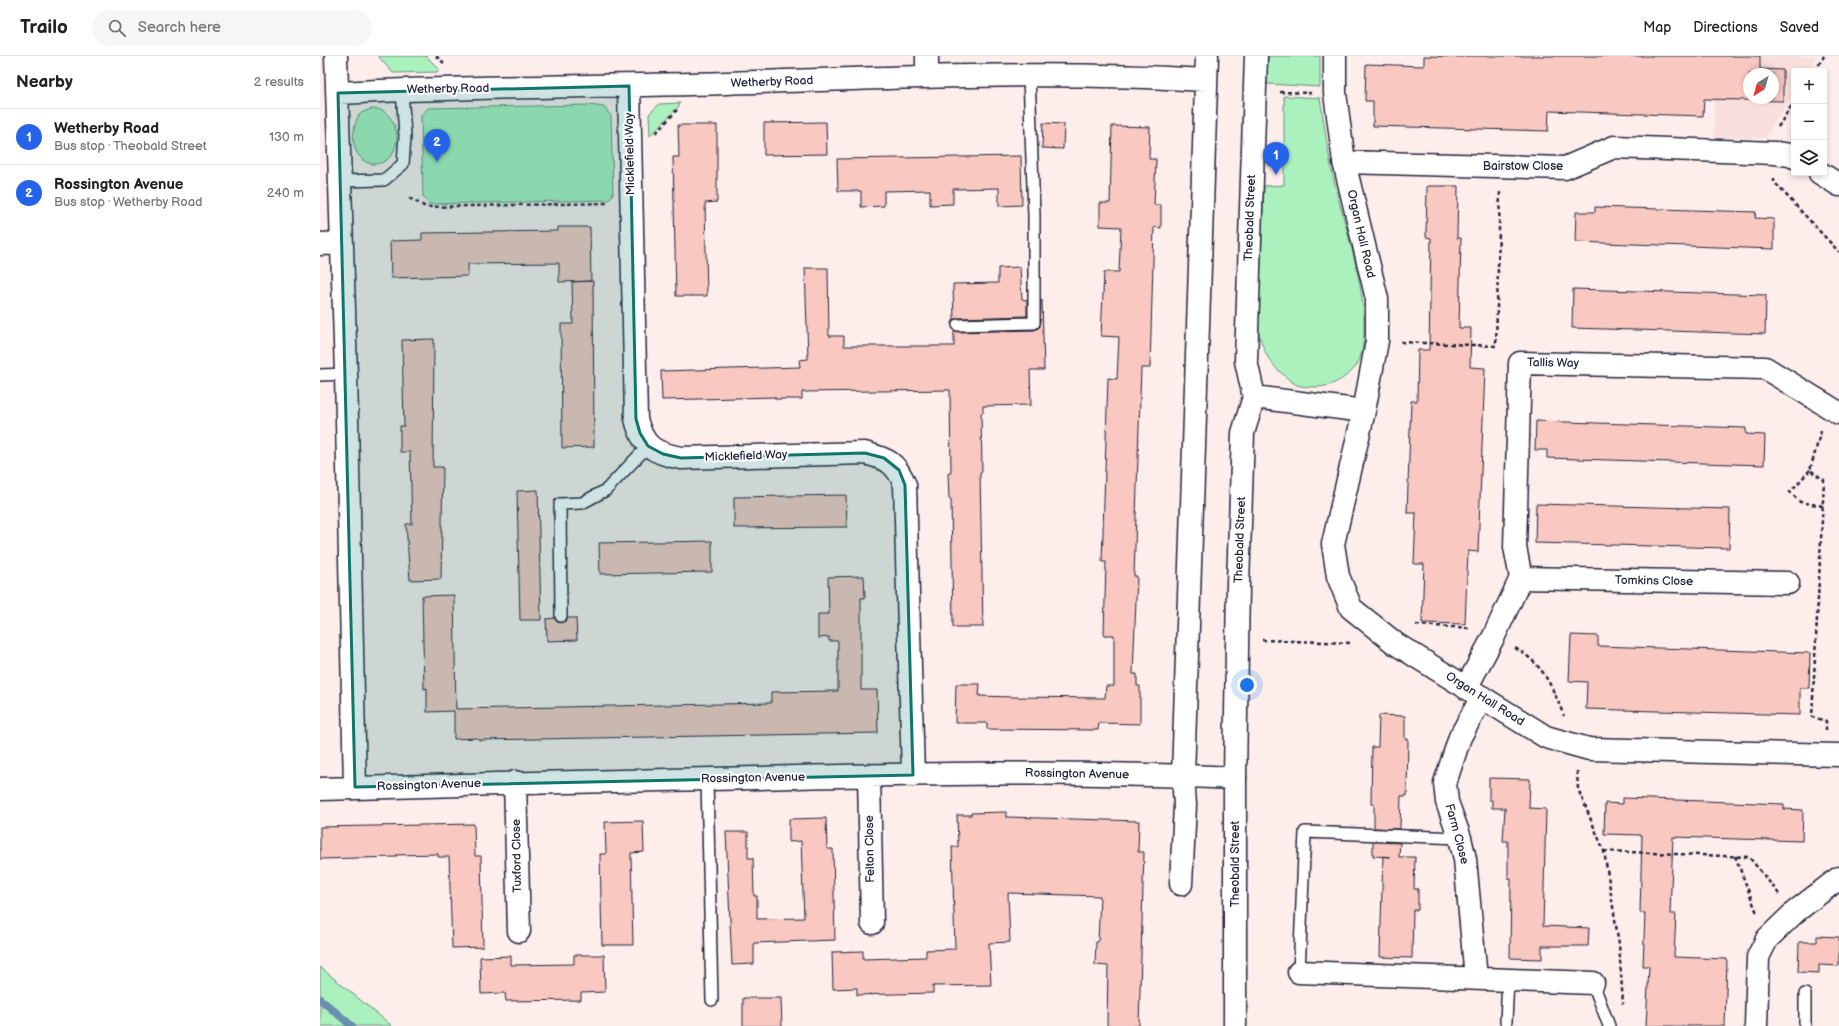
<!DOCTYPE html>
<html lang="en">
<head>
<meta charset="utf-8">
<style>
  :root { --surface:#fff; --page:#f6f6f6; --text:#222; --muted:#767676; --line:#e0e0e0; --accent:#2563eb }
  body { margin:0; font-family:"Balsamiq Sans",sans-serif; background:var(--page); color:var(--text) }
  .controls { position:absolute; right:12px; top:12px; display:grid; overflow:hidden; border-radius:4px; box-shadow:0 2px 6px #0003 }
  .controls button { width:36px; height:36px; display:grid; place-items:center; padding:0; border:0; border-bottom:1px solid var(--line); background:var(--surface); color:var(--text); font:20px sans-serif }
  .compass { position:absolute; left:1423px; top:12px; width:36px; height:36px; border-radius:50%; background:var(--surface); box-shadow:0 2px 6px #0003; rotate:217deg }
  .you { position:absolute; left:927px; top:629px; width:14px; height:14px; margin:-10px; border:3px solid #fff; border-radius:50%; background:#1a73e8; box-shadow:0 0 0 6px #1a73e833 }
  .badge { display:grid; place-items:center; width:26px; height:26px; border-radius:50%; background:var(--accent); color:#fff; font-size:13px; font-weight:700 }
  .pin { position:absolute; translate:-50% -33px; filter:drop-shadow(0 1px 2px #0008) }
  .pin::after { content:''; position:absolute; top:21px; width:14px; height:12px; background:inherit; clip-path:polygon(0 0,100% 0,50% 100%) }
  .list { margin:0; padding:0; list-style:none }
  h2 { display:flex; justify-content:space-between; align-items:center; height:52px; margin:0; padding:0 16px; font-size:17px }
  h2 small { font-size:13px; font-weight:400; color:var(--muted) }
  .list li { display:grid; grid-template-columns:26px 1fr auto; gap:12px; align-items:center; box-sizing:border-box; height:56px; padding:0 16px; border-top:1px solid var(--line) }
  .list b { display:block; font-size:15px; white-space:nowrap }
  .list p { margin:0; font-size:13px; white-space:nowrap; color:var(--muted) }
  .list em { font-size:13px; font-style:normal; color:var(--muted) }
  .icon { flex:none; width:22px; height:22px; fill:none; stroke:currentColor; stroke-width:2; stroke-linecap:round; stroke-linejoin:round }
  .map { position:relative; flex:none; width:1519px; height:970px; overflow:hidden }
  header { display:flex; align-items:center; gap:24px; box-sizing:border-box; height:56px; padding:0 20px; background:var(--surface); border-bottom:1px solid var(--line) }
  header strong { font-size:19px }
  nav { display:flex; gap:22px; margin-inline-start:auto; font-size:14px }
  .search { width:280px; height:36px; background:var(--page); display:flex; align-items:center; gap:10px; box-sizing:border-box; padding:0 14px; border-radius:22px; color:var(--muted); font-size:15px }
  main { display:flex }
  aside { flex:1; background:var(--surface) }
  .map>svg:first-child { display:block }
</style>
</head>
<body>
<header>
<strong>Trailo</strong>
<div class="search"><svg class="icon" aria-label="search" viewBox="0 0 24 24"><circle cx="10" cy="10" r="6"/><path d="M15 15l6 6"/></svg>Search here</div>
<nav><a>Map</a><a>Directions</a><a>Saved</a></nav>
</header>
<main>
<aside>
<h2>Nearby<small>2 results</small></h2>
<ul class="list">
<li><span class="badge">1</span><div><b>Wetherby Road</b><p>Bus stop · Theobald Street</p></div><em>130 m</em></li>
<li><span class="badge">2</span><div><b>Rossington Avenue</b><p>Bus stop · Wetherby Road</p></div><em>240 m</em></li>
</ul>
</aside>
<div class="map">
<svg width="1519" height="970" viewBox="0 0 1519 970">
  <rect width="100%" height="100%" fill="#fdeeec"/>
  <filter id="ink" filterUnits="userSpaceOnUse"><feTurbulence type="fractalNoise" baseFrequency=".025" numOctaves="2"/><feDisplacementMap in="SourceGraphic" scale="8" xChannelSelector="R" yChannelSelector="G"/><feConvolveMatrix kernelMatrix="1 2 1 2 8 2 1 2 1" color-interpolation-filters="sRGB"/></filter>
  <g filter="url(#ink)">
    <path fill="#f8dfdc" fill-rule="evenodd" d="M 1395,0 L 1497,0 L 1488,15 L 1474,15 L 1474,36 L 1445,82 L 1394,81 ZM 1429,18 L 1453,18 L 1453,42 L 1429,42 Z"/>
    <path fill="#abf1be" stroke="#668a7c" d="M 58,0 L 106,0 L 120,14 L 117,16 L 73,17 Z
      M 948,0 L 1000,0 L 1000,31 L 947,28 Z
      M 964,40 L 1000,42 C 1005,71 1008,101 1015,129 C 1026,177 1055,255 1040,302 C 1037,311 1031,317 1023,322 C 1009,332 996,332 980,330 C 975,329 971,325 967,322 C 949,307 944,297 938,274 L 944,130 L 964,129 Z
      M 360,47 L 359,50 L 330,80 L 329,58 L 339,48 Z
      M 269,49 L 284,51 L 291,60 L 293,138 L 289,144 L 109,148 L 103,141 L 101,59 L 108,52 Z
      M 51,53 C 55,53 60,53 63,55 C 83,67 82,107 54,108 C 46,108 41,103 37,97 C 31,88 33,66 40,58 C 42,56 48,54 51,53 Z
      M 0,911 L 72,970 L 0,970 Z"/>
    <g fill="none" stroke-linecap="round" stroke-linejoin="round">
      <path stroke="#6890ad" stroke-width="8" d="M 0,943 L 32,970"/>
    </g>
    <path fill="#f8c8c1" stroke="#22223b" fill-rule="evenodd" d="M 1104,0 L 1143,1 L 1143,0 L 1440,0 L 1440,13 L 1463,14 L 1463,45 L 1384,43 L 1383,60 L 1229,55 L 1228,75 L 1053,70 L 1053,45 L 1045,45 L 1046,8 L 1104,10 ZM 1429,18 L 1453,18 L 1453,42 L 1429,42 Z
      M 506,66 L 507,98 L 444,99 L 444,67 Z
      M 723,67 L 744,68 L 743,93 L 722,92 Z
      M 358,69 L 397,69 L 397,146 L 385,147 L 387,240 L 356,240 L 353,101 L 359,101 Z
      M 792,70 L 830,71 L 829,103 L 836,103 L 834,149 L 841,149 L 841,172 L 834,171 L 830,312 L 821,312 L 814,520 L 817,520 L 813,618 L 817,618 L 817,630 L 820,630 L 820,668 L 779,667 L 778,674 L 667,673 L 667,667 L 635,667 L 636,628 L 660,628 L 659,640 L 695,641 L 785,642 L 786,630 L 794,630 L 794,579 L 784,579 L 786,506 L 782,506 L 788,322 L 797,323 L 799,281 L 781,280 L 784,216 L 799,216 L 801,171 L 780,170 L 780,147 L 790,147 Z
      M 701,100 L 702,149 L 679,150 L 679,132 L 633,133 L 633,148 L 610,149 L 610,134 L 564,135 L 564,150 L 541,151 L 541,135 L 518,135 L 517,103 Z
      M 1107,130 L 1138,130 L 1137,182 L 1141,182 L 1139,272 L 1151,272 L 1150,311 L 1165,312 L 1158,496 L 1148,495 L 1145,568 L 1102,567 L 1104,508 L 1094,508 L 1096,457 L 1087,457 L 1091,345 L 1097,345 L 1098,294 L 1109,294 L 1111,182 L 1106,181 Z
      M 1275,151 L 1436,156 L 1435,162 L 1454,163 L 1454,193 L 1255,186 L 1256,156 L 1275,156 Z
      M 238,171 L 270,171 L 271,225 L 239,226 L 239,207 L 148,208 L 148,220 L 71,222 L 70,185 L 102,184 L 102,177 L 238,175 Z
      M 700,211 L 702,243 L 707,244 L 707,260 L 638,262 L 634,264 L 633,228 L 678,227 L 678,212 Z
      M 485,212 L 508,212 L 509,280 L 524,280 L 524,290 L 634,290 L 634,274 L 638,276 L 715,274 L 720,270 L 721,244 L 722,244 L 724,314 L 710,314 L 711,349 L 663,350 L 663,357 L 661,357 L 662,416 L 660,417 L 663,571 L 633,571 L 631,443 L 629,443 L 628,417 L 631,417 L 630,334 L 482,336 L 482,343 L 455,343 L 455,341 L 342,344 L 341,315 L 480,311 L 479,304 L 488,303 Z
      M 273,225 L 274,391 L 242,392 L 241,268 L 253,268 L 252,226 Z
      M 1253,233 L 1446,239 L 1445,278 L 1252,272 Z
      M 114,283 L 113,411 L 123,411 L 121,523 L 90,524 L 86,468 L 92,468 L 90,396 L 80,396 L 80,370 L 84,370 L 82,284 Z
      M 1216,365 L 1426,372 L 1426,378 L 1445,379 L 1444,409 L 1227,402 L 1227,394 L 1215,394 Z
      M 218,434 L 221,564 L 200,564 L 197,435 Z
      M 526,439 L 527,471 L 414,472 L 414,441 Z
      M 1216,448 L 1410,453 L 1409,492 L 1215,487 Z
      M 392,485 L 392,516 L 280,518 L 279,487 Z
      M 544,520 L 545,542 L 541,542 L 541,634 L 557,634 L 558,677 L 159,684 L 158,682 L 134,683 L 134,655 L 107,656 L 107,632 L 104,633 L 102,540 L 134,539 L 136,653 L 451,647 L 451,636 L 518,635 L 518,585 L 509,585 L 509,581 L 498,582 L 498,558 L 509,558 L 508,521 Z
      M 235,562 L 237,566 L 241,567 L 247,562 L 256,562 L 257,584 L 227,585 L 226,563 Z
      M 1251,579 L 1278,580 L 1278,590 L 1490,597 L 1489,632 L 1480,632 L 1480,659 L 1266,653 L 1267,626 L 1249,625 Z
      M 1059,659 L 1085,660 L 1085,683 L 1088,683 L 1087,740 L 1081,740 L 1080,773 L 1054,772 L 1054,748 L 1051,748 L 1052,691 L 1058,691 Z
      M 1169,722 L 1210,723 L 1209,752 L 1226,753 L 1223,870 L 1269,872 L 1268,890 L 1222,890 L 1222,903 L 1190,902 L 1191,822 L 1188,822 L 1188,785 L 1183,785 L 1185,752 L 1172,752 L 1172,744 L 1169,744 Z
      M 1303,742 L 1464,748 L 1464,753 L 1483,754 L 1482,785 L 1353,781 L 1350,858 L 1356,858 L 1354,901 L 1407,903 L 1405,970 L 1326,970 L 1329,910 L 1323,910 L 1325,857 L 1320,857 L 1322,779 L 1284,778 L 1285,747 L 1303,748 Z
      M 686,756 L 686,761 L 819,765 L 818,796 L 824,796 L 819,970 L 787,970 L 788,910 L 775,909 L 776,886 L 778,886 L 780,840 L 688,837 L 690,886 L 669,887 L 671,929 L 613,930 L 613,937 L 537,939 L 537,932 L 513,933 L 512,896 L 543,895 L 543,903 L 606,901 L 606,894 L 635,893 L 632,791 L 638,791 L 637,759 L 651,759 L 651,757 Z
      M 506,762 L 507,793 L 513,793 L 515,884 L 434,887 L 434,908 L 412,909 L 406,776 L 428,776 L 428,802 L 433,802 L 434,840 L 437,840 L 437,863 L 484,862 L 481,785 L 469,786 L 469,763 Z
      M 323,765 L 324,796 L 311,797 L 313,889 L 282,889 L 280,798 L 286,798 L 285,766 Z
      M 154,768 L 155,800 L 161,800 L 163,891 L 132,892 L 129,801 L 118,801 L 118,798 L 76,799 L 76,801 L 0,803 L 0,771 Z
      M 1053,786 L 1080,787 L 1079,801 L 1095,801 L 1094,833 L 1098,833 L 1098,854 L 1093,854 L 1092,902 L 1060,901 L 1063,800 L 1070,801 L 1053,800 Z
      M 1497,880 L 1519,881 L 1519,910 L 1499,909 L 1499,917 L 1478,916 L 1479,886 L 1497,886 Z
      M 254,899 L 284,899 L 285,936 L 261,937 L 261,944 L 186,945 L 185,937 L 161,938 L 160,901 L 191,900 L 191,909 L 254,908 Z
      M 423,942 L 461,942 L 462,970 L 423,970 Z"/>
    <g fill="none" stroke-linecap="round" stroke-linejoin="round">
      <defs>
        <path id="lane" d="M 20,125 L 64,124 L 83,108 L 85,80 L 82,34
          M 638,269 L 714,267 L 714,159 L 709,19
          M 0,319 L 26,318
          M 241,560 L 240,448 L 262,447 L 286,434 L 328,390
          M 387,723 L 392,944
          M 979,916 L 985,776 L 1140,782
          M 1273,927 L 1289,970
          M 1186,966 L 1188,923
          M 1485,970 L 1485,938"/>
        <path id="street" d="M 16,0 L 26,318 L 35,731
          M 607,0 L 607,21
          M 1015,0 L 1015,37 L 1024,106 L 1057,243 L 1057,285 L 1044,355 L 1013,488 L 1018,520 L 1031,552 L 1076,588 L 1226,681 L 1269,693 L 1519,699
          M 309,30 L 316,363 C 323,391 334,397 361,402 L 545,397 C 567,403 576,406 585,429 L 593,719
          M 18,37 C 147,30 277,31 406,27 C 566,22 726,14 886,24
          M 1024,106 L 1245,112 L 1294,91 L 1455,97 L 1470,99 L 1474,101
          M 1500,117 L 1519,129
          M 0,188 L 22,187
          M 934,341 L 1044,355
          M 1201,522 L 1468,527
          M 1146,632 L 1174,580 L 1201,522 L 1195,491 L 1200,307 L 1445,312 L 1519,357
          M 549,719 L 552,867
          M 195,726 L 199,875
          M 0,733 C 146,728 291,725 437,722 C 596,718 755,714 915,722
          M 861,828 L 865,749 L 863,720 L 887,0
          M 979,916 L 1273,927
          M 1156,922 L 1145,803 L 1140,782 L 1127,746 L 1125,727 L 1140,681 L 1162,641
          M 1436,970 L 1438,901 L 1447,883 L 1475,856 L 1519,822"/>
        <path id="secondary" d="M 915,970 L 915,722 L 918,529 L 923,377 L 934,341 L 926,305 L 936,0"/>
      </defs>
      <use href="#lane" stroke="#22223b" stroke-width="14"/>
      <use href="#street" stroke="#22223b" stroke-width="25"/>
      <use href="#secondary" stroke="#22223b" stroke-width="25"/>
      <path stroke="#22223b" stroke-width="2.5" stroke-dasharray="4 3" stroke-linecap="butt" d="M 116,0 L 124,7
        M 1495,15 L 1504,0
        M 960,36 L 991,37
        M 1458,71 L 1474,46
        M 336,77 L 357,54
        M 1454,122 L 1454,126 L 1519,196
        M 89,142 L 106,151 L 287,147
        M 1081,286 L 1176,290 L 1180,135
        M 1501,375 L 1490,414 L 1504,424 L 1492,661 L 1506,665 L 1506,674
        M 1490,414 L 1470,436 L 1480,446 L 1503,450
        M 1096,569 L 1151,572
        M 942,584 L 1033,587
        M 1195,592 C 1224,608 1232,631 1244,660
        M 1257,715 L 1258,733 L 1284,795 L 1299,888 L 1303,948
        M 1284,795 L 1429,801 L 1459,838
        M 1415,800 L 1437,857"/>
      <use href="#lane" stroke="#fff" stroke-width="11"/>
      <use href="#street" stroke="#fff" stroke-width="22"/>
      <use href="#secondary" stroke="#fff" stroke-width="22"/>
    </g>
  </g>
  <path fill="#0f766e" fill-opacity="0.2" stroke="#0f766e" stroke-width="3" stroke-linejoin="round" d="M 309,30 L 316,363 L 320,377 L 328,390 L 343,398 L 361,402 L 545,397 L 564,402 L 579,414 L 585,429 L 593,719 L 35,731 L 18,37 Z"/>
  <g text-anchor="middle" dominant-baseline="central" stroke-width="4" stroke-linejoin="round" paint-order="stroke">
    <g font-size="12" fill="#22223b" stroke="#fff">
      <text transform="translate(452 26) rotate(-2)">Wetherby Road</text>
      <text transform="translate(128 33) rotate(-1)">Wetherby Road</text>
      <text transform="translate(310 98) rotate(-91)">Micklefield Way</text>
      <text x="1203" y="110">Bairstow Close</text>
      <text transform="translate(930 162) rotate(-88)">Theobald Street</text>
      <text transform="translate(1041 178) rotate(77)">Organ Hall Road</text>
      <text transform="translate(1233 307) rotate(1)">Tallis Way</text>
      <text transform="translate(426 400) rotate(-2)">Micklefield Way</text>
      <text transform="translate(920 484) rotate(-88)">Theobald Street</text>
      <text transform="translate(1334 525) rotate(1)">Tomkins Close</text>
      <text transform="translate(1165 643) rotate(32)">Organ Hall Road</text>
      <text transform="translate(757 718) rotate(1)">Rossington Avenue</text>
      <text transform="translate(433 722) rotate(-1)">Rossington Avenue</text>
      <text transform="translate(109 729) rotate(-2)">Rossington Avenue</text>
      <text transform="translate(1137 778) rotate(75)">Farm Close</text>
      <text transform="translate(550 793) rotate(-91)">Felton Close</text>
      <text transform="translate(197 800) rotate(-91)">Tuxford Close</text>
      <text transform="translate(915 808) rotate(-90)">Theobald Street</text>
    </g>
  </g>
</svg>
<div class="controls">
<button>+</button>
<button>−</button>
<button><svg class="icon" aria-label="layers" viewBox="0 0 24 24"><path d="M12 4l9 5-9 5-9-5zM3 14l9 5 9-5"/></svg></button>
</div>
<svg class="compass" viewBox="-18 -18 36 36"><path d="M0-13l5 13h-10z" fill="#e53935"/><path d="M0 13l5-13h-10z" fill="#767676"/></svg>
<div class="you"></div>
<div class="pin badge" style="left:956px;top:119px">1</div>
<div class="pin badge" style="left:117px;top:106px">2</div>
</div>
</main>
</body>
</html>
